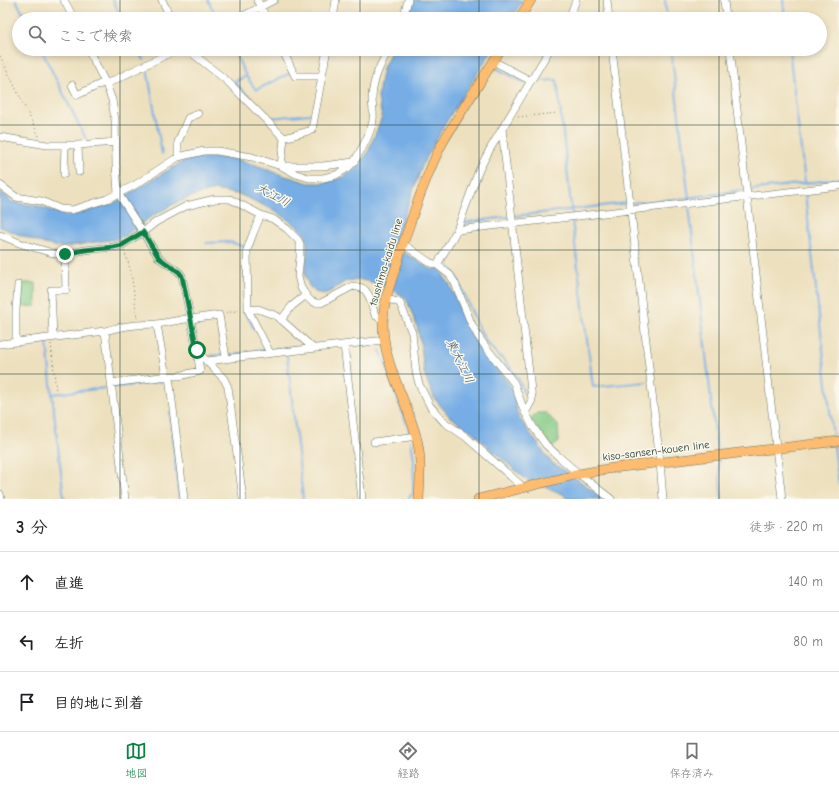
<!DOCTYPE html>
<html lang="ja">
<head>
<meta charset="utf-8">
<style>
  :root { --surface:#fff; --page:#f2f2f2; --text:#202124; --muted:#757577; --line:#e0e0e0; --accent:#0b8043 }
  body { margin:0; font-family:"Comic Neue","Klee One",sans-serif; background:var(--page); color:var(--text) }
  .stop { position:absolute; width:12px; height:12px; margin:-9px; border:3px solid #0b8043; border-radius:50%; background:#fff }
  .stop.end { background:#0b8043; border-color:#fff; box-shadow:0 1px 4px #0008 }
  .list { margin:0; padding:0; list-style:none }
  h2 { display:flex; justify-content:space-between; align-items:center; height:52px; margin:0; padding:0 16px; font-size:17px }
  h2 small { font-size:13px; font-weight:400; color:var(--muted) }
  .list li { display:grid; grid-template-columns:26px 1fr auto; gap:12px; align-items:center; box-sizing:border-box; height:60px; padding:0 16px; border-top:1px solid var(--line) }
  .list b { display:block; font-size:15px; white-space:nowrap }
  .list em { font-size:13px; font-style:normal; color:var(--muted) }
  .icon { flex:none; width:22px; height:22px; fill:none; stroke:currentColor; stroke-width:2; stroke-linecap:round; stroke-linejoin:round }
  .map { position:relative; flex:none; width:839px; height:499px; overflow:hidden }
  .search { position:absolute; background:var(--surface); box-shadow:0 2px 6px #0003; left:12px; right:12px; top:12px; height:44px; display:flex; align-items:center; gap:10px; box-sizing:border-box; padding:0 14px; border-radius:22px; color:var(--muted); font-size:15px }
  .sheet { height:232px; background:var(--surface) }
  nav { display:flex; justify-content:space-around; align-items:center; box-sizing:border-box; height:56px; border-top:1px solid var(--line); background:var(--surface); font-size:11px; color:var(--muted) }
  nav a { display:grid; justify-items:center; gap:2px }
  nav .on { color:var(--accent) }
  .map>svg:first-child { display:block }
</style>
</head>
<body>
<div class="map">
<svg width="839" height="499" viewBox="0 0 839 499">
  <rect width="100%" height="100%" fill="#fbf7ec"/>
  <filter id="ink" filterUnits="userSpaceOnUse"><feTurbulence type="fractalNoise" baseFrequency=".025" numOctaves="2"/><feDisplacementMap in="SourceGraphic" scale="8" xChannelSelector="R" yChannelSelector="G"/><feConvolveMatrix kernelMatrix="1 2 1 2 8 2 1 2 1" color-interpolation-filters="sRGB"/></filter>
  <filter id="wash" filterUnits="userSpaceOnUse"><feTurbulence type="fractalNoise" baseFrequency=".012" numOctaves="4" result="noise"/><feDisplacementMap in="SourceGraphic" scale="16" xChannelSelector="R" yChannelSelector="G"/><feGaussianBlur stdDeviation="0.9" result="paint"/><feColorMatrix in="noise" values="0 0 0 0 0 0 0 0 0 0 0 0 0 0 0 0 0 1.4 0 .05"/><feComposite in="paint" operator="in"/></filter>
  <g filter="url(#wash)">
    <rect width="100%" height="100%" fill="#ede0be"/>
    <path fill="#84cb86" stroke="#52845d" d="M 20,283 L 36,283 L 36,306 L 19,307 Z
      M 537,413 L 546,413 L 558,425 L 559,442 L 553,447 L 530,419 Z"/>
    <path fill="#76ade5" stroke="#4a758c" d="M 412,0 L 523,0 L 511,19 L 407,19 Z
      M 392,49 L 493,49 L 448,119 L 423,164 L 393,246 L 433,270 L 436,267 L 443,273 L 444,277 L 449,283 L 465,321 L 477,344 L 510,385 L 515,397 L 516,408 L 519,418 L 551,462 L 576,478 L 603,499 L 567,499 L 563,494 L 527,480 L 490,449 L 473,432 L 450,417 L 434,398 L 424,373 L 421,345 L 417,326 L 406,298 L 398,293 L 379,284 L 358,279 L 346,281 L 331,291 L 324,294 L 315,292 L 309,286 L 305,275 L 307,246 L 306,236 L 298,227 L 276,211 L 241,195 L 215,190 L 199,194 L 174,204 L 149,218 L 126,235 L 116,239 L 64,247 C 47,248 17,233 0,227 L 0,191 L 12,202 L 38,206 L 67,216 L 79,214 L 112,204 L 182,162 L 201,157 L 215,157 L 235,159 L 256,165 L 279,174 L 309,183 L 324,183 L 342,178 L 353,171 L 367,154 L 375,135 L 382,117 L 378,98 L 380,83 L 383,68 Z"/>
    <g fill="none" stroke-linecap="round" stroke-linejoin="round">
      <path stroke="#76ade5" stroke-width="2" d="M 16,0 L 26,19
        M 113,0 L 122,19
        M 208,0 L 218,19
        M 665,0 L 667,19
        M 783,0 L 785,19
        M 274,4 L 282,0
        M 41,49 L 86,139
        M 138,49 L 144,60
        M 233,49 L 246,76 L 256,90 L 290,73
        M 671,49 L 689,200
        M 789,49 L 805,183
        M 147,68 L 162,154
        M 496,68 L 525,83
        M 246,76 L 234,82 L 271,118 L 310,114
        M 533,83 L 534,81 L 557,80 L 572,214
        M 115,84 L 156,63
        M 749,190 L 839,179
        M 805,193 L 833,437
        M 633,203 L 688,198 L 743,190
        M 689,206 L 717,451
        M 515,216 L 627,203
        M 572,220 L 593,387 L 647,382
        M 465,226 L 467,222 L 509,217
        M 206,243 L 230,242 L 245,247 L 245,248
        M 448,257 L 449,266 L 457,277 L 477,324 L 486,342 L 497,354 L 507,363 L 518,378 L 524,393
        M 447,258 L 461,233
        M 245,312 L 255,331
        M 18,345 L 47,342 L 52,394 L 106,388
        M 273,349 L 302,346
        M 380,350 L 410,434
        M 246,352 L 265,350 L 264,349
        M 236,353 L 241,353
        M 229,354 L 233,354
        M 287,355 L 303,499
        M 211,356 L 222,355
        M 115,387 L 165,381 L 167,383 L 167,384
        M 52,394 L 64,499
        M 170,413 L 179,499
        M 834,446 L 839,484
        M 718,460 L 722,499
        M 408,499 L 413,493 L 414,459 L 411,441"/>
    </g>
  </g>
  <g filter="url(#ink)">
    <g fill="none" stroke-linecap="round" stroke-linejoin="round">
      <defs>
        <path id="minor" d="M 64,0 L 74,19
          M 162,0 L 171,19
          M 257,0 L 267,19
          M 607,0 L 609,19
          M 724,0 L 726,19
          M 237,19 L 274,0
          M 333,19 L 336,0
          M 403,19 L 408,0
          M 567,19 L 572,11 L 576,0
          M 88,49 L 106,84 L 112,100 L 115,120 L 116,165 L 118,193 L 159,258 L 179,272 L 182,276 L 197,351 L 224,379 L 228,387 L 243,499
          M 187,49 L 227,81 L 284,138
          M 282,49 L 295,76 L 322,76
          M 550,49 L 490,149 L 479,170 L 457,230 L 437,265 L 450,275 L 455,283 L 471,323 L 478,336 L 485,346 L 514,383 L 523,408 L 533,427 L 546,445 L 558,456 L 579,474 L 611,499
          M 612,49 L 660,462 L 663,499
          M 730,49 L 782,499
          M 493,61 L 531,81
          M 106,84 L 178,49
          M 72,85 L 77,95 L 105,82
          M 502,129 L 532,400 L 525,413
          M 0,137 L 47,145 L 78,145 L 116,142
          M 284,138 L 281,166 L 323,166 L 354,162 C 361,150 371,134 373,120 C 374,113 372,105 372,98 C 373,79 380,65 389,49
          M 284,138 L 312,130 L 327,49
          M 78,145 L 79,172
          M 178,157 L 178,142 L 188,118 L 198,114
          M 64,174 L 65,145
          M 0,185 L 16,197 L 41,201 L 60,209 L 72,210 L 107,199 L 135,185 L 178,157 L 204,151 L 217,151 L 252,157 L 281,166 L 296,174 L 309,178 L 323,178 L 336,175 L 348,168 L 354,162
          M 261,215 L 254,231 L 247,250 L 248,310 L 270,353
          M 457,230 L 839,186
          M 0,235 L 22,244 L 56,254 L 65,254 L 85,250 L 113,247 L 122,245 L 143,232 L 156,222 L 186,206 L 215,199 L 230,199 L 261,215 L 273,219 L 287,229 L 298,240 L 300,244 L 300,257 L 298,276 L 301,288 L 307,297 L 311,301 L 316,303 L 321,303 L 353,286 L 362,288 L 365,290 L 369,296 L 375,315 L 383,320
          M 403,244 L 429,262 L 437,265
          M 391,300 L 400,303 L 412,333 L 416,372 L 419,384 L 430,406 L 444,422 L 466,437 L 524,488
          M 248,310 L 258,309 L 277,316 L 313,348
          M 191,319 L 219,315 L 226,358
          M 281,320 L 292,306 L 306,295
          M 157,324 L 166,377
          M 105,331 L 125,499
          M 53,337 L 51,290 L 66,290 L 65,254
          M 16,342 L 16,310 L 18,285
          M 0,344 L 105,331 C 124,325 137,325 156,324 C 167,323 179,320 191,318
          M 344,345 L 362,499
          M 207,361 L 384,340
          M 111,383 L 169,376
          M 374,442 L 417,436
          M 0,494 L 1,499
          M 184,499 L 169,376 L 179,376 L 200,371 L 197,351"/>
        <path id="major" d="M 519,19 L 531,0
          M 419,499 C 420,478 422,456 416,436 C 407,403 388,371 384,338 C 380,309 389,287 398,261 C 403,242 410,224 416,206 C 424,184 432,162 443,142 C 461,111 482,80 501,49
          M 478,499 L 579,474 L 613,468 L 839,441"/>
      </defs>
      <use href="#minor" stroke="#677664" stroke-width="8"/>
      <use href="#major" stroke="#677664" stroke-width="10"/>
      <path stroke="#677664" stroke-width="1" stroke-dasharray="1 3" stroke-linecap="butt" d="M 0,56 L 39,136
        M 518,117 L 557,113
        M 124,251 C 133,272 134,296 137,318
        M 226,313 L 240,310
        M 51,344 L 56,391"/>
      <use href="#minor" stroke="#fff" stroke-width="7"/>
      <use href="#major" stroke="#fdbc70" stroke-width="9"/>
    </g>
  </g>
  <g fill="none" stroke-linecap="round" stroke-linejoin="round" filter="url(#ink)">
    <path stroke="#0b8043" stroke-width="5" d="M 65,254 L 85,250 L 113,247 L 122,245 L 143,232 L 159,258 L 179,272 L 182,276 L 197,350"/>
  </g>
  <path fill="none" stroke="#1f3d34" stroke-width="1" stroke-opacity="0.55" d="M 120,0 L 120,19M 240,0 L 240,19M 360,0 L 360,19M 479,0 L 479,19M 599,0 L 599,19M 719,0 L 719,19M 120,49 L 120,499M 240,49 L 240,499M 360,49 L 360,499M 479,49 L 479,499M 599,49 L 599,499M 719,49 L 719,499M 0,125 L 839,125M 0,250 L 839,250M 0,374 L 839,374"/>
  <g text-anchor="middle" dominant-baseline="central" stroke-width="3" stroke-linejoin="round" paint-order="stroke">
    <g font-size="11" fill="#1f3d34" stroke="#fbf7ec">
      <text transform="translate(386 262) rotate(-73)">tsushima-kaidu line</text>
      <text transform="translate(656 451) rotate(-7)">kiso-sansen-kouen line</text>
    </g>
    <g font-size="12" font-style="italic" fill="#395f69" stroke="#fbf7ec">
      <text transform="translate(273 195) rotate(28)">大江川</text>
      <text transform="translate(460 361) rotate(64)">東大江川</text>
    </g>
  </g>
</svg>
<div class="stop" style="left:197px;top:350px"></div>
<div class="stop end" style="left:65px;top:254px"></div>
<div class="search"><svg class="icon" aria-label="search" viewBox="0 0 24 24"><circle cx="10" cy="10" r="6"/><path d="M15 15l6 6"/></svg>ここで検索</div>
</div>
<section class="sheet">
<h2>3 分<small>徒歩 · 220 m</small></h2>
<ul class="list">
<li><svg class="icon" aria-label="ahead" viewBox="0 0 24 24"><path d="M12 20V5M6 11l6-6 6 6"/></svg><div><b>直進</b></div><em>140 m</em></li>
<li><svg class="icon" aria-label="left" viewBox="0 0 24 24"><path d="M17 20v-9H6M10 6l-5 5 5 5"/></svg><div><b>左折</b></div><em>80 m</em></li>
<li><svg class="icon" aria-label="arrive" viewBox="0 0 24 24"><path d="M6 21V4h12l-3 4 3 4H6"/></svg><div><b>目的地に到着</b></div></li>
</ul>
</section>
<nav>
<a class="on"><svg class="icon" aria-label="map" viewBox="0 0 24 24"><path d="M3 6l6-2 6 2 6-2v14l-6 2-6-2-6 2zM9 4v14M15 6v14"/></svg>地図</a>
<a><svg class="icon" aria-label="directions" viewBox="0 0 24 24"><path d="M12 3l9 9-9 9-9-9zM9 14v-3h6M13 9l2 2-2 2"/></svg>経路</a>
<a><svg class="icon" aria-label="saved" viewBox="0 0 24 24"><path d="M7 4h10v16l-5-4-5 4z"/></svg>保存済み</a>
</nav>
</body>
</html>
